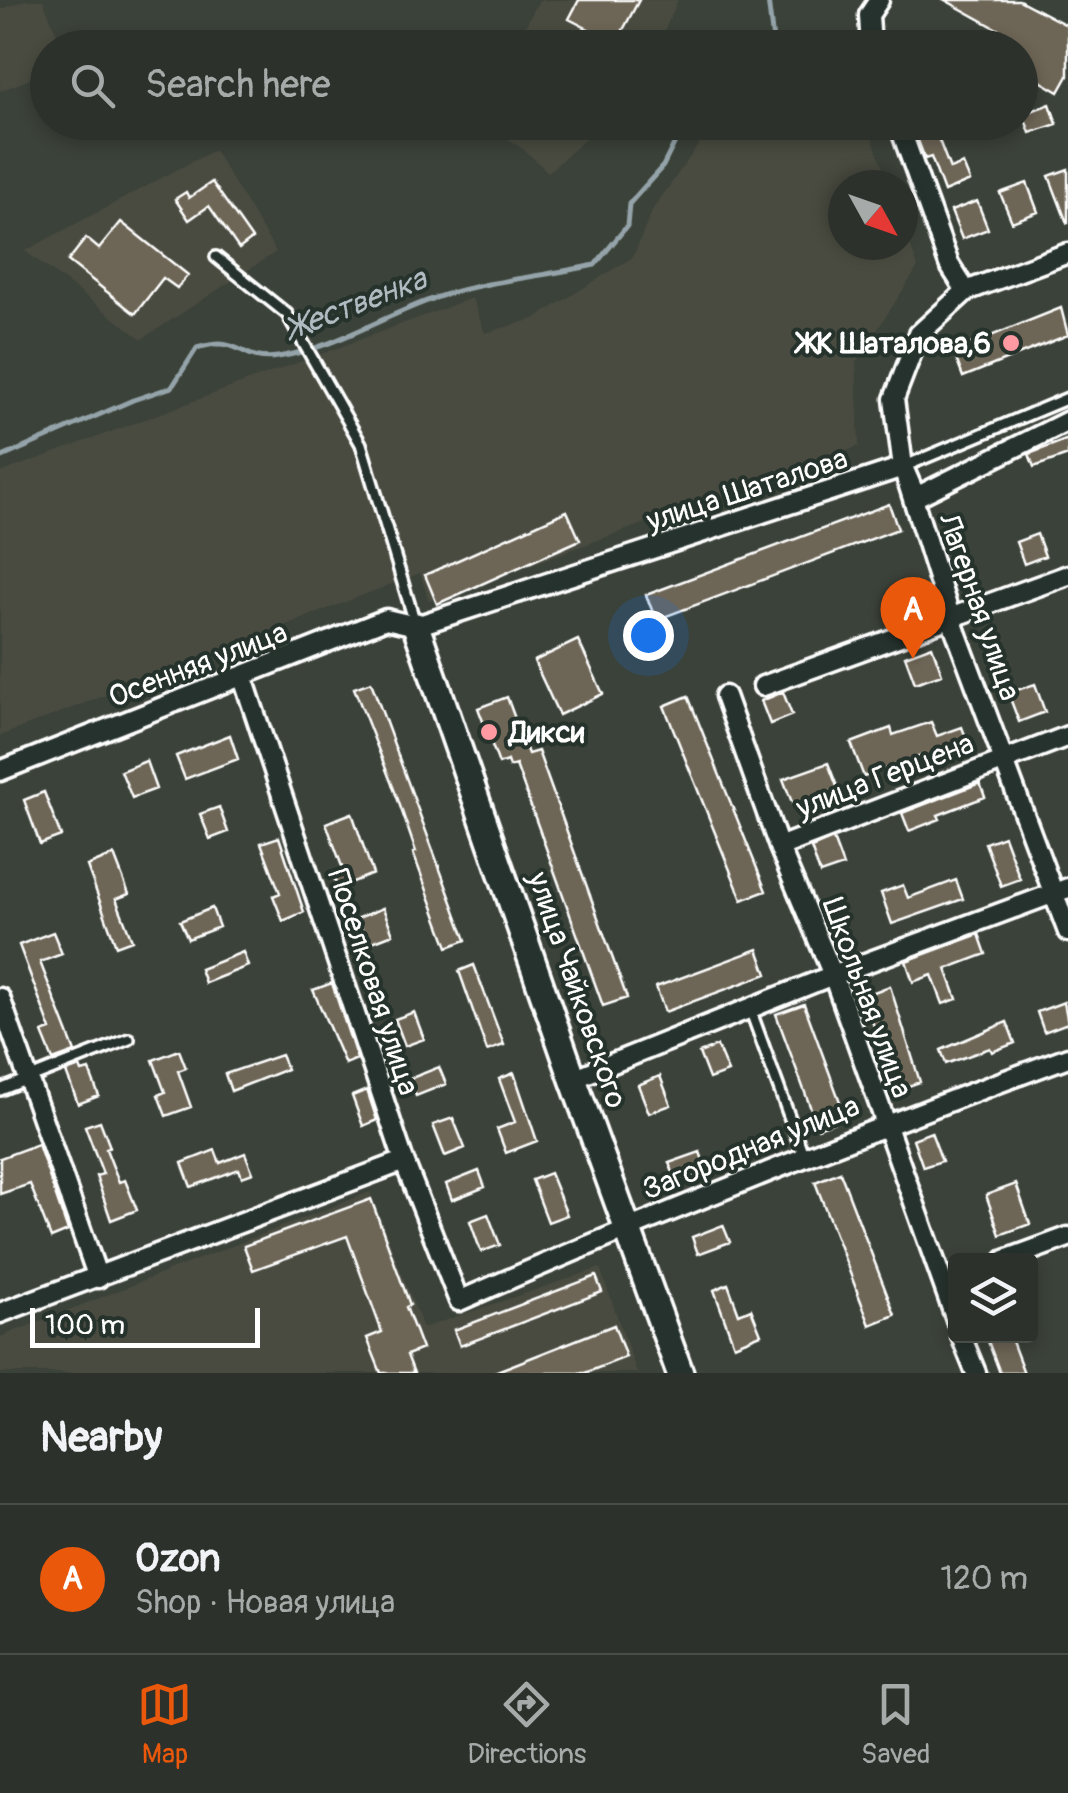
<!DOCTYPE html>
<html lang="en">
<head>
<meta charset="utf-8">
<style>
  :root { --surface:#2c322b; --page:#383e37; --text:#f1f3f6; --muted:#a6aaa9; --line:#484d47; --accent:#ea580c }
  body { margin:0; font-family:Pangolin,sans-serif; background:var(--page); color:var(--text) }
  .controls { position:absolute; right:30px; bottom:30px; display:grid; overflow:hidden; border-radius:10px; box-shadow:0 5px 15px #0003 }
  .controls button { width:90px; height:90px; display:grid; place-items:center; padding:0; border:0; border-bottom:2px solid var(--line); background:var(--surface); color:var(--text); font:50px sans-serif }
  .compass { position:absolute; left:828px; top:170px; width:90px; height:90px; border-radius:50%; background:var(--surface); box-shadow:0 5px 15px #0003; rotate:130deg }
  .scale { position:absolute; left:30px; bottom:25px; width:230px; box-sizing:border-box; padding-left:10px; border:5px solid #fff; border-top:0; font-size:28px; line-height:35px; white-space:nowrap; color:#fff; -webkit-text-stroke:8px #26332d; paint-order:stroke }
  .you { position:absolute; left:648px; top:635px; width:35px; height:35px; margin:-25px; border:8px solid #fff; border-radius:50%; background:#1a73e8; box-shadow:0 0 0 15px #1a73e833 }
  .badge { display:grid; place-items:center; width:65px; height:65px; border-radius:50%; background:var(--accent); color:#fff; font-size:32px; font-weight:700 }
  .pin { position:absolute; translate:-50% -82px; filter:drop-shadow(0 2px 5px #0008) }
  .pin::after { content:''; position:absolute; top:52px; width:35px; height:30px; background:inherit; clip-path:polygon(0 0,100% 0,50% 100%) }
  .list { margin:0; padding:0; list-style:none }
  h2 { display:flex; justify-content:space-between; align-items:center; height:130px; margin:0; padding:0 40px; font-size:42px }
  h2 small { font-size:32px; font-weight:400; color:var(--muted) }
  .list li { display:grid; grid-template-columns:65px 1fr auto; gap:30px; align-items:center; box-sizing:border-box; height:150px; padding:0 40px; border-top:2px solid var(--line) }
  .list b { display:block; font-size:38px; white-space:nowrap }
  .list p { margin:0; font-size:32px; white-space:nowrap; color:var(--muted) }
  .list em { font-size:32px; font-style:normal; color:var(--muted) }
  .icon { flex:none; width:55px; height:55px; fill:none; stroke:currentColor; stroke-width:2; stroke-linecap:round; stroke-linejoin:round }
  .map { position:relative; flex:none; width:1068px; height:1373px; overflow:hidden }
  .search { position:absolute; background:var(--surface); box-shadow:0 5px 15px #0003; left:30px; right:30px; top:30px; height:110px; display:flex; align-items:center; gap:25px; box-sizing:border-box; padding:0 35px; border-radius:55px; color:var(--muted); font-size:38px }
  .sheet { height:280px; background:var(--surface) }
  nav { display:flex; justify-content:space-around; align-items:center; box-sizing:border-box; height:140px; border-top:2px solid var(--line); background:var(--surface); font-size:28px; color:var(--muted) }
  nav a { display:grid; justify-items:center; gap:5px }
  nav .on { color:var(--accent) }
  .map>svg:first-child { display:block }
</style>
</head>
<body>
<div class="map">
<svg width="1068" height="1373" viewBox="0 0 1068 1373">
  <rect width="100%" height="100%" fill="#3b4239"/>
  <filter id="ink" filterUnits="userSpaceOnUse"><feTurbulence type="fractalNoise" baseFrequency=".01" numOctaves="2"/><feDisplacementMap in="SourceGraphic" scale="20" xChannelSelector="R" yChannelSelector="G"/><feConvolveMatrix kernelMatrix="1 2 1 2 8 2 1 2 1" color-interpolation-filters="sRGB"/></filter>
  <g filter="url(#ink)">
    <path fill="#4a4c41" d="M 25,0 L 43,0 L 62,47 L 48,48 L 47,72 L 0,91 L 0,10 Z
      M 539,0 L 678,0 L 657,47 L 514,48 Z
      M 485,123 L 603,123 L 548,172 L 524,150 Z
      M 714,123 L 867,123 L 889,185 L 843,185 L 843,245 L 903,245 L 903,225 L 918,267 L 856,362 L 859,446 L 429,601 L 420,573 L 0,736 L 0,473 L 472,298 L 485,333 L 534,319 L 633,257 L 653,209 Z
      M 214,150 L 276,252 L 142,339 L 25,251 Z
      M 370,1192 L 423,1328 L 600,1268 L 637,1373 L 0,1373 L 0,1337 Z"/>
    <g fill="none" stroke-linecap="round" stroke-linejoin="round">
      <path stroke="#95a4aa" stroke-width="5" d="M 768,0 L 773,41 L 770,48
        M 0,458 L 133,400 L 172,387 L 197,348 C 204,346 212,344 220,344 C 241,344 248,362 278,357 C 337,348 387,313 444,295 C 493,280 545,276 595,265 L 627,226 L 629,204 L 663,166 L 685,122"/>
    </g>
    <path fill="#6d6555" stroke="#fff" stroke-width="2.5" d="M 579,0 L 639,0 L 616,43 L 569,19 Z
      M 945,0 L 1019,0 L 1068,26 L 1068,76 L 1059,92 L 1020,69 L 1020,48 L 989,48 L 999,30 Z
      M 1050,104 L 1057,124 L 1030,133 L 1023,114 Z
      M 911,122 L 932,122 L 950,169 L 963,164 L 970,181 L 944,192 L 931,157 L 925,159 Z
      M 1068,169 L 1068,223 L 1067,223 L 1049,176 Z
      M 212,182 L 252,239 L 239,249 L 209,206 L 189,220 L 175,199 L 186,192 L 189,198 Z
      M 1027,183 L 1038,212 L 1012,222 L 1000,193 Z
      M 977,201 L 988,229 L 962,239 L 951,211 Z
      M 121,222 L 188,275 L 177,288 L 163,278 L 135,314 L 68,261 L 86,238 L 99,249 Z
      M 1061,308 L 1068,335 L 963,377 L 953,351 Z
      M 1068,439 L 1068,455 L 1034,467 L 1029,454 Z
      M 889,504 L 898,529 L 656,620 L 646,595 Z
      M 567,511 L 580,540 L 437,604 L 425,575 Z
      M 1037,534 L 1045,556 L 1024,564 L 1016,542 Z
      M 578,640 L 603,694 L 559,715 L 534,661 Z
      M 932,646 L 942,674 L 915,683 L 905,656 Z
      M 371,682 L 466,940 L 448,947 L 413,853 L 416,852 L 397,797 L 354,688 Z
      M 1035,684 L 1045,712 L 1019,722 L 1008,693 Z
      M 783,692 L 792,715 L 770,724 L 761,701 Z
      M 688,696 L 766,891 L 742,900 L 664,706 Z
      M 507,697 L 528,754 L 538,751 L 627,998 L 603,1006 L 516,765 L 509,767 L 507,761 L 499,764 L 478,708 Z
      M 931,722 L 937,736 L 962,727 L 967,740 L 922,760 L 920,756 L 864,777 L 851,743 L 891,728 L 893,735 Z
      M 230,735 L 238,759 L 185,779 L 176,756 Z
      M 146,761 L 156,789 L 132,798 L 121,771 Z
      M 828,763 L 838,789 L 793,805 L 783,779 Z
      M 980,783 L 985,797 L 938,815 L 940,819 L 909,831 L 902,813 Z
      M 44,792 L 61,836 L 40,844 L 24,800 Z
      M 219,807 L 228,832 L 210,839 L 200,814 Z
      M 352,813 L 373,874 L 338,888 L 333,876 L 344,872 L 326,823 Z
      M 1004,836 L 1020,879 L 1001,886 L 985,843 Z
      M 279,837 L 304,912 L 283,921 L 273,896 L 280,893 L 261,843 Z
      M 833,839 L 843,866 L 820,874 L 811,848 Z
      M 114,855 L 129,894 L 116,899 L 132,940 L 116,946 L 87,866 Z
      M 956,880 L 963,899 L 892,924 L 881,893 L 903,885 L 908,898 Z
      M 212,908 L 219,927 L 188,939 L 180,921 Z
      M 383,908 L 393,934 L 367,944 L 358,918 Z
      M 53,932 L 62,954 L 40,962 L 75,1052 L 53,1060 L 42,1033 L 51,1030 L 19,945 Z
      M 979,934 L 986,954 L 946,969 L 957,999 L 943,1004 L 932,975 L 913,982 L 906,961 Z
      M 758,949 L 767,974 L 665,1012 L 656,987 Z
      M 243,952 L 248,966 L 205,983 L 200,969 Z
      M 474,965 L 504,1045 L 487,1051 L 459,971 Z
      M 332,983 L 357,1059 L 345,1064 L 313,990 Z
      M 890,986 L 920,1082 L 897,1090 L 863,996 Z
      M 1064,1002 L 1068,1023 L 1044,1032 L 1037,1012 Z
      M 804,1004 L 846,1118 L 818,1128 L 776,1014 Z
      M 414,1012 L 424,1039 L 405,1046 L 395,1019 Z
      M 1007,1022 L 1015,1043 L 992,1052 L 990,1048 L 946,1064 L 941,1050 Z
      M 717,1046 L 728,1072 L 709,1079 L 699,1053 Z
      M 179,1050 L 186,1068 L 178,1071 L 191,1107 L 166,1116 L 158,1095 L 165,1092 L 153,1060 Z
      M 281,1055 L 287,1069 L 231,1091 L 225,1074 Z
      M 80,1067 L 82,1072 L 89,1070 L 99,1096 L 78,1104 L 66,1072 Z
      M 439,1067 L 446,1084 L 416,1096 L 409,1079 Z
      M 514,1073 L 537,1141 L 506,1153 L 497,1129 L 515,1122 L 499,1079 Z
      M 660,1076 L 671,1105 L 649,1113 L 638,1085 Z
      M 367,1090 L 377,1120 L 363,1126 L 352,1096 Z
      M 453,1118 L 465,1148 L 445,1156 L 433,1125 Z
      M 100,1121 L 110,1147 L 106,1149 L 119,1182 L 125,1180 L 137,1210 L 111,1220 L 96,1176 L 103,1174 L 85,1126 Z
      M 931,1132 L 942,1161 L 923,1167 L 913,1139 Z
      M 38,1144 L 68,1231 L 51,1238 L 30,1184 L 0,1194 L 0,1158 Z
      M 215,1150 L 220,1163 L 245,1153 L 253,1173 L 242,1177 L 239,1169 L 191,1187 L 182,1163 Z
      M 700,1152 L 707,1171 L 677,1182 L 669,1163 Z
      M 479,1171 L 485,1187 L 452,1200 L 446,1184 Z
      M 840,1172 L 895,1315 L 870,1325 L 815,1182 Z
      M 550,1173 L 567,1215 L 548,1222 L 532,1180 Z
      M 1016,1184 L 1030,1224 L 1000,1235 L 986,1195 Z
      M 371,1199 L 410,1305 L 406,1307 L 422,1349 L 407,1355 L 414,1373 L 381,1373 L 367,1338 L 382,1332 L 347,1236 L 253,1270 L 244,1246 Z
      M 488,1214 L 500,1245 L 481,1252 L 470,1221 Z
      M 723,1225 L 730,1242 L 698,1254 L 692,1237 Z
      M 596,1276 L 602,1292 L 460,1346 L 454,1330 Z
      M 728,1284 L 739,1314 L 751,1309 L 761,1334 L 734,1345 L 714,1290 Z
      M 614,1325 L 626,1357 L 585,1373 L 492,1373 Z
      M 986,1336 L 1010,1336 L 1024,1373 L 1000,1373 Z"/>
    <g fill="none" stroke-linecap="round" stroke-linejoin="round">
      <defs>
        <path id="lane" d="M 216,257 L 287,314 L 361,444 L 415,623
          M 903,467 L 1068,398
          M 750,1009 L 804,1157
          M 0,1090 L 129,1039"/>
        <path id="street" d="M 871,48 L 869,15 L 879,0
          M 898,122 L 949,264 L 966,291
          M 1068,253 L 966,291 L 919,334 L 894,399 L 903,467 L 950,616 L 1068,932
          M 243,678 L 404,1161 L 459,1301 C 659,1213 862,1133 1068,1057
          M 763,686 L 1068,575
          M 725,696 L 779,847 L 833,975 L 956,1320
          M 0,771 L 386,619 L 416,626 L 903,467 L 916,497 L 1068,421
          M 779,847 L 1068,736
          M 0,998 L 98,1278
          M 573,1079 L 833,975 L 1068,888
          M 1005,1260 L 1068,1237
          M 0,1313 L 404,1161
          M 961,1336 L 976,1373"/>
        <path id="secondary" d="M 416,626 L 573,1079 L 680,1373"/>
      </defs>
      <use href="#lane" stroke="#fff" stroke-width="16"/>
      <use href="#street" stroke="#fff" stroke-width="25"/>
      <use href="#secondary" stroke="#fff" stroke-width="32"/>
      <use href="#lane" stroke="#26332d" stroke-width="9"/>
      <use href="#street" stroke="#26332d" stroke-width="18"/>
      <use href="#secondary" stroke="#26332d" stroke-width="25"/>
    </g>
  </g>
  <g fill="#ff9aa2" stroke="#26332d" stroke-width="4">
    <circle cx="1011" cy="343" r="10"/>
    <circle cx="489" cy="732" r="10"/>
  </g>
  <g text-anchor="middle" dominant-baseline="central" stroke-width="8" stroke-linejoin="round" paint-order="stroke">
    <g font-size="30" font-weight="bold" fill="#fff" stroke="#26332d" text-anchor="end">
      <text x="991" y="343">ЖК Шаталова,6</text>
      <text x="509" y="732" text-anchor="start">Дикси</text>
    </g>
    <g font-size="30" fill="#fff" stroke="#26332d">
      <text transform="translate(747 490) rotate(-18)">улица Шаталова</text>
      <text transform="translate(979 607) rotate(71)">Лагерная улица</text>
      <text transform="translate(198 665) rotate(-21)">Осенняя улица</text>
      <text transform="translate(885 776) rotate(-21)">улица Герцена</text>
      <text transform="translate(373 982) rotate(72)">Поселковая улица</text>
      <text transform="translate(577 990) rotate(71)">улица Чайковского</text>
      <text transform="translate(867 998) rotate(70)">Школьная улица</text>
      <text transform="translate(751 1148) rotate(-22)">Загородная улица</text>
    </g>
    <g font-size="32" font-style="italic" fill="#afbbc0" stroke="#26332d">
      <text transform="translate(357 304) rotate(-21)">Жественка</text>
    </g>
  </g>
</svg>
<div class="controls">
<button><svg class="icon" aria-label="layers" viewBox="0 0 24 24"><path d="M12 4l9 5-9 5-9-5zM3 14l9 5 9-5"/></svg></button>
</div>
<svg class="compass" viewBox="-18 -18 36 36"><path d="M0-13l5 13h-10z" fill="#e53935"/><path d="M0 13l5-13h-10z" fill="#a6aaa9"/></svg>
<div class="scale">100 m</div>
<div class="you"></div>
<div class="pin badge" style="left:913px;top:659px">A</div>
<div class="search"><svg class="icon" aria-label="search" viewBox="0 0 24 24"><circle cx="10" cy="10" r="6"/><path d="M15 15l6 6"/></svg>Search here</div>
</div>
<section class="sheet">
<h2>Nearby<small></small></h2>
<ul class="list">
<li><span class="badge">A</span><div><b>Ozon</b><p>Shop · Новая улица</p></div><em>120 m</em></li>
</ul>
</section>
<nav>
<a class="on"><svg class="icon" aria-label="map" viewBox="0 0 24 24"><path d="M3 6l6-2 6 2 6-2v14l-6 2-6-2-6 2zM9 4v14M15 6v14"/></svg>Map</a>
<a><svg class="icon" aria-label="directions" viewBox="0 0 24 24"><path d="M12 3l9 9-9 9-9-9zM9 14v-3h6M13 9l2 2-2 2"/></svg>Directions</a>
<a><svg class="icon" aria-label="saved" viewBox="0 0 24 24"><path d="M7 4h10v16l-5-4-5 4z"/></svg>Saved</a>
</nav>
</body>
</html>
